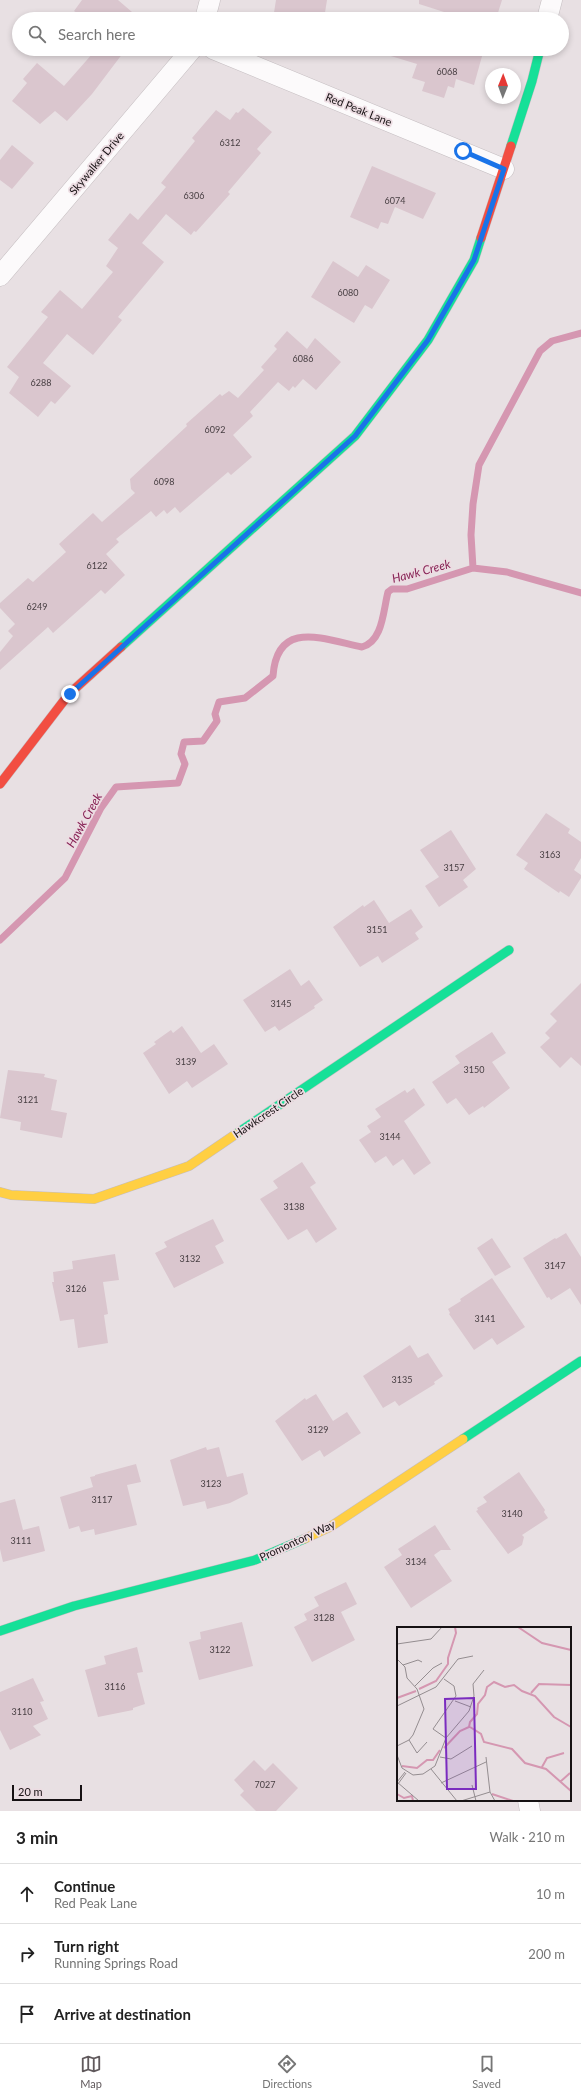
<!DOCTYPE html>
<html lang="en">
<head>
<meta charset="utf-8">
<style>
  :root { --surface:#fff; --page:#f6f6f6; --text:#222; --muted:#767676; --line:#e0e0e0; --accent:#60595c }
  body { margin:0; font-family:Lato,sans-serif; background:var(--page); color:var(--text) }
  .compass { position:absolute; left:485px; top:68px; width:36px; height:36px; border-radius:50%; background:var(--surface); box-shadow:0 2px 6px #0003; rotate:1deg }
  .scale { position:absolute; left:12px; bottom:10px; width:70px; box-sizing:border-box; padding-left:4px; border:2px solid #161113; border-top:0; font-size:11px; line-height:14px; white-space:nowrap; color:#161113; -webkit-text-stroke:3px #ecdce2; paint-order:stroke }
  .stop { position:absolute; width:12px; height:12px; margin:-9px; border:3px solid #1a73e8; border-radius:50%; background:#fff }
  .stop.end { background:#1a73e8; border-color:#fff; box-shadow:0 1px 4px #0008 }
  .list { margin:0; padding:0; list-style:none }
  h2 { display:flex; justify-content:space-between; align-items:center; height:52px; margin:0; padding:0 16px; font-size:17px }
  h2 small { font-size:13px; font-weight:400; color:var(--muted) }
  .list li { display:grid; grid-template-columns:26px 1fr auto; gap:12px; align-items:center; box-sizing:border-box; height:60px; padding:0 16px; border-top:1px solid var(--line) }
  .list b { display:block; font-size:15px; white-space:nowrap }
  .list p { margin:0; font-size:13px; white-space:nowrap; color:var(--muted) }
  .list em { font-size:13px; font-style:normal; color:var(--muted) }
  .icon { flex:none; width:22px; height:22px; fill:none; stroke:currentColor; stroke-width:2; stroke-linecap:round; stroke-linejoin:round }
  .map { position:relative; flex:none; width:581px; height:1811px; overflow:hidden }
  .search { position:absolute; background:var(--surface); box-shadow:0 2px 6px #0003; left:12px; right:12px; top:12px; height:44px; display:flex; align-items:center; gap:10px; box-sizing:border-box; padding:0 14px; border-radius:22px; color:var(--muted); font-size:15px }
  .sheet { height:232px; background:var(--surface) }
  nav { display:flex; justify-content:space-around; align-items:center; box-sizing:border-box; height:56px; border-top:1px solid var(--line); background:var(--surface); font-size:11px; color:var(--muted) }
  nav a { display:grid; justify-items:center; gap:2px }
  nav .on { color:var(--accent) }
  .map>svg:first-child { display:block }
</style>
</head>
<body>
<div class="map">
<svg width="581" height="1811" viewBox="0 0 581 1811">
  <rect width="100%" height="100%" fill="#e8e0e3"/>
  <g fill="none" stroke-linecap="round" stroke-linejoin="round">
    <path stroke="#d597b1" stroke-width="7" d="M 473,568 L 507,572 L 581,593
      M 0,940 L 65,878 L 101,808 L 116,787 L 178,783 L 185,764 L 181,754 L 184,742 L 203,741 L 217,721 L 215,714 L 219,702 L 245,698 L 273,676 C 277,619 323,639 362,647 C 383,641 383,611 388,592 L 392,589 L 407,589 L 473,568 L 471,535 L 473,504 L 479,465 L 540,351 L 552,341 L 581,333"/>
  </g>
  <path fill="#dac6ce" d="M 82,0 L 118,0 L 139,18 L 72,19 L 77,13 L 74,11 Z
    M 276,0 L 327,0 L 324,19 L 273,19 Z
    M 419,0 L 502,0 L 496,19 L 466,19 L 419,4 Z
    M 88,49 L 126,49 L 92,94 L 67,121 L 55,111 L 40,124 L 12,101 L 27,83 L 23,79 L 37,63 L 64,86 L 93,53 Z
    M 382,49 L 484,49 L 474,85 L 456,79 L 454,88 L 448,86 L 444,98 L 422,91 L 425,82 L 412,78 L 417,64 L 381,53 Z
    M 243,108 L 272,132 L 257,149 L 261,153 L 228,192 L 230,194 L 196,232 L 194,231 L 191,235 L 166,214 L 142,243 L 164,262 L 118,317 L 122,320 L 93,355 L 67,334 L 43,363 L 71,386 L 55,404 L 51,401 L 38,417 L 9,393 L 19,377 L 7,367 L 48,317 L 41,312 L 60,290 L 82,309 L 113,272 L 106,266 L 118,248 L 108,240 L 130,213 L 138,220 L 166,187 L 161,183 L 195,141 L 192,138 L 216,110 L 230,120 L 236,112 L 238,113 Z
    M 12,145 L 34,163 L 12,189 L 0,180 L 0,160 Z
    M 372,166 L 436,193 L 423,219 L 395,207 L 388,224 L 381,222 L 378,229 L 350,217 Z
    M 333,261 L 358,277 L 366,265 L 390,280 L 372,309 L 365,305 L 354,323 L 311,297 Z
    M 287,331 L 307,349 L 315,338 L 341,362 L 316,390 L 303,379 L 295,388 L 293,386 L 289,391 L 278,382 L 250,412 L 253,416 L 233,435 L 252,457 L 231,475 L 228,472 L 180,513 L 175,507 L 167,514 L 164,510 L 156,517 L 151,511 L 116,539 L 119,542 L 106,554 L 125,575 L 105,594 L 101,590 L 53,633 L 48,627 L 0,670 L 0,652 L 13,636 L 8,631 L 15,624 L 0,608 L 0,603 L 28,578 L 33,582 L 66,552 L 59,544 L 93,513 L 102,522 L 135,493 L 131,489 L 130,479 L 187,426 L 186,424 L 220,394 L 222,396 L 229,391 L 238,398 L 264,370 L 261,367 L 277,349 L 274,346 Z
    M 546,813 L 570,829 L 568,833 L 581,842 L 581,858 L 574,870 L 581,875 L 581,878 L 569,897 L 560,891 L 559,893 L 524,869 L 528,863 L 516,855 Z
    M 451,830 L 476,869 L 463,880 L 468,887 L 439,907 L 425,886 L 439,877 L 420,850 Z
    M 374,900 L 389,923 L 411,909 L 423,927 L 415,933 L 419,939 L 382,963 L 378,956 L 360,967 L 333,927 L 363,905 L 364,907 Z
    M 290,969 L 301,986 L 309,980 L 323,1000 L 314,1006 L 315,1008 L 279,1031 L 275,1026 L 265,1032 L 243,1000 Z
    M 581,983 L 581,1066 L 571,1057 L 560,1068 L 540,1047 L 550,1038 L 545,1033 L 557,1021 L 550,1014 Z
    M 182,1026 L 201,1053 L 214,1044 L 228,1064 L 192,1088 L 187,1081 L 169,1094 L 143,1053 L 156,1044 L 154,1042 L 171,1030 L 173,1033 Z
    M 492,1032 L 506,1053 L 492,1062 L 510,1088 L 484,1108 L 483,1106 L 469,1115 L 456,1098 L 447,1104 L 432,1082 L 460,1063 L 455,1056 Z
    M 8,1070 L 45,1074 L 44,1077 L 57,1080 L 51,1110 L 67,1113 L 62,1138 L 20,1130 L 21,1122 L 0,1118 Z
    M 414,1088 L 425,1105 L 404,1121 L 431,1163 L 414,1175 L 403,1159 L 393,1166 L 386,1156 L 375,1163 L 359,1140 L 371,1132 L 367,1126 L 381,1117 L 375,1109 L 405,1090 L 407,1093 Z
    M 302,1162 L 316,1183 L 310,1187 L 337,1229 L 316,1243 L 307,1229 L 288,1240 L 260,1199 L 278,1188 L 273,1181 Z
    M 213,1219 L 224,1241 L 215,1246 L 224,1263 L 174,1288 L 155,1253 L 167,1247 L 164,1242 Z
    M 566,1233 L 581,1257 L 581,1305 L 570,1288 L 551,1300 L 549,1297 L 547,1298 L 523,1258 L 555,1238 L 556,1239 Z
    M 492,1238 L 511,1267 L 495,1276 L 477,1248 Z
    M 115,1254 L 119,1280 L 103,1282 L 108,1314 L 104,1315 L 108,1343 L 78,1348 L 74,1319 L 60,1321 L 52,1282 L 54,1282 L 53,1272 L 73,1269 L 72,1261 Z
    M 492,1278 L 525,1327 L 497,1345 L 492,1338 L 474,1350 L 449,1314 L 450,1313 L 448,1309 L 461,1301 L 460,1299 Z
    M 410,1345 L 418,1358 L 428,1353 L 443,1376 L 434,1382 L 435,1384 L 399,1406 L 395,1401 L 383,1408 L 363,1376 Z
    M 316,1394 L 333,1421 L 347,1412 L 361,1433 L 324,1457 L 320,1450 L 302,1461 L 275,1421 L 305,1398 L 306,1400 Z
    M 206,1447 L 207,1450 L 219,1447 L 227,1477 L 243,1473 L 248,1494 L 230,1503 L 207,1509 L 205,1501 L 183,1506 L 170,1460 Z
    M 136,1464 L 141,1482 L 127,1485 L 137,1525 L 95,1535 L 94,1529 L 81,1532 L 79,1526 L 69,1529 L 60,1497 L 93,1487 L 90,1477 L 95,1476 L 95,1475 Z
    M 519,1472 L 545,1510 L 544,1512 L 548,1518 L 522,1535 L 524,1537 L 522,1545 L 508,1554 L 476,1511 L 478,1510 L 477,1508 L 487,1502 L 483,1497 Z
    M 15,1499 L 23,1530 L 39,1526 L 45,1551 L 3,1562 L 0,1549 L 0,1503 Z
    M 435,1525 L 451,1550 L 441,1550 L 434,1555 L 452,1581 L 411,1608 L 384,1567 L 402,1555 L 398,1549 Z
    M 346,1582 L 357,1604 L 341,1612 L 355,1640 L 312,1662 L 294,1627 L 307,1620 L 304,1614 L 319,1606 L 314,1597 Z
    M 242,1622 L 253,1666 L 199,1680 L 189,1642 L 201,1639 L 200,1632 Z
    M 137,1647 L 143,1672 L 137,1673 L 145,1704 L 133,1708 L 133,1710 L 98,1717 L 85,1670 L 106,1664 L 104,1656 Z
    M 33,1678 L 44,1701 L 40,1702 L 48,1719 L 33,1726 L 41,1735 L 10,1750 L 0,1730 L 0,1692 Z
    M 254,1760 L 265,1771 L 273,1763 L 298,1788 L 276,1811 L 256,1811 L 240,1795 L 244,1791 L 234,1780 Z"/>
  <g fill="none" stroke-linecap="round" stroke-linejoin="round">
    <defs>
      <path id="street" d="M 205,19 L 210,0
        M 547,19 L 552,0
        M 213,49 L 504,169
        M 0,276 L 192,49
        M 528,1800 L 530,1811"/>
      <path id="fast" d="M 511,146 L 532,81 L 540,49
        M 121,647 L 355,436 L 428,340 L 474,260 L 481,238
        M 236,1134 L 509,950
        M 463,1439 L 581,1361
        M 0,1631 L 74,1606 L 255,1560 L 304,1539"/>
      <path id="slow" d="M 0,1192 L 11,1195 L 94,1199 L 189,1166 L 236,1134
        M 304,1539 L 330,1527 L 463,1439"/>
      <path id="jam" d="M 481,238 L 511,146
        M 0,784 L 69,694 L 121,647"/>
    </defs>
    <use href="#street" stroke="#c4bdc0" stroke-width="21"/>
    <use href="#fast" stroke="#c4bdc0" stroke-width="10"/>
    <use href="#slow" stroke="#c4bdc0" stroke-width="10"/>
    <use href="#jam" stroke="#c4bdc0" stroke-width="10"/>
    <use href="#street" stroke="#fcfafb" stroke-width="20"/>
    <use href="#fast" stroke="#16e098" stroke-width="9"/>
    <use href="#slow" stroke="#ffcf43" stroke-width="9"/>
    <use href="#jam" stroke="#f24e42" stroke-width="9"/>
  </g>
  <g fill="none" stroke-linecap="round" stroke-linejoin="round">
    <path stroke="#1a73e8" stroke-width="5" d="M 70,694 L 355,436 L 428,340 L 474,260 L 504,169 L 463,151"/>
  </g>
  <g text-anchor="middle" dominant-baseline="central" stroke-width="3.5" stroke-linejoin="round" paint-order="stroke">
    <g font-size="9" fill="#473e42">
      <text x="447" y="71">6068</text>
      <text x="230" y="142">6312</text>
      <text x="194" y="195">6306</text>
      <text x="395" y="200">6074</text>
      <text x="348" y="292">6080</text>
      <text x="303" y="358">6086</text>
      <text x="41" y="382">6288</text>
      <text x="215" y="429">6092</text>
      <text x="164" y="481">6098</text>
      <text x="97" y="565">6122</text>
      <text x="37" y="606">6249</text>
      <text x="550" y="854">3163</text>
      <text x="454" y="867">3157</text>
      <text x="377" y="929">3151</text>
      <text x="281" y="1003">3145</text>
      <text x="186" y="1061">3139</text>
      <text x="474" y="1069">3150</text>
      <text x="28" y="1099">3121</text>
      <text x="390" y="1136">3144</text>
      <text x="294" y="1206">3138</text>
      <text x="190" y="1258">3132</text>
      <text x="555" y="1265">3147</text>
      <text x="76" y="1288">3126</text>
      <text x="485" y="1318">3141</text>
      <text x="402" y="1379">3135</text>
      <text x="318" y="1429">3129</text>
      <text x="211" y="1483">3123</text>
      <text x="102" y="1499">3117</text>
      <text x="512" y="1513">3140</text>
      <text x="21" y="1540">3111</text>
      <text x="416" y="1561">3134</text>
      <text x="324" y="1617">3128</text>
      <text x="220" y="1649">3122</text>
      <text x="115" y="1686">3116</text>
      <text x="22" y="1711">3110</text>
      <text x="265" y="1784">7027</text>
    </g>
    <g font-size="11" fill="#161113" stroke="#ecdce2">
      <text transform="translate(359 109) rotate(22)">Red Peak Lane</text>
      <text transform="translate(96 163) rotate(-50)">Skywalker Drive</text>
      <text transform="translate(268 1112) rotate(-34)">Hawkcrest Circle</text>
      <text transform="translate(297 1540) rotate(-25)">Promontory Way</text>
    </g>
    <g font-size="12" font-style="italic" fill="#872255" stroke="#ecdce2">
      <text transform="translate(421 571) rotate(-15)">Hawk Creek</text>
      <text transform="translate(84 820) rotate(-61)">Hawk Creek</text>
    </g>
  </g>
  <g transform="translate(397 1627)">
    <rect width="174" height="174" fill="#e8e0e3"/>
    <path fill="none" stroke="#d597b1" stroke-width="2" d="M 121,0 L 145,16 L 174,23M 22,62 L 39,54 L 51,37 L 51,31 L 59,6 L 58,0M 134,66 L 142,57 L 174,58M 0,71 L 19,64M 73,100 L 84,107 L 87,115 L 115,122 L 128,136 L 149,142 L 174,164M 47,121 L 63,104 L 72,100 L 73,95 L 80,87 L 81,77 L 88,68 L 90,60 L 97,55 L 108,60 L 117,58 L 125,64 L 138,69 L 157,90 L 174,100M 5,139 L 20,141 L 30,133 L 36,133 L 43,123M 145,140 L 150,131 L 167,126M 163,155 L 173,146M 0,167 L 7,171 L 15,169 L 16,174M 95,167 L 116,174"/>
    <path fill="none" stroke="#948d90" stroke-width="1" d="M 0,17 L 34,12 L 45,0M 0,32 L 8,40 L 10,51 L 20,62 L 27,82 L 16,108 L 12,113 L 0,119M 6,38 L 21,33 L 25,35M 47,52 L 57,59 L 59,69 L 36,102 L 49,111M 18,59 L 36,41 L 45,36M 58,74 L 74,80M 0,79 L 39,60 L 61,32 L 76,29M 12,113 L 20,126 L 30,115M 0,128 L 5,141 L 16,148 L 26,147 L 38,139 L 49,111 L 72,84 L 77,69 L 76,57 L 87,43M 43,130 L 54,132 L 75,119M 89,130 L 93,165 L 98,174M 34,142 L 60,174M 0,155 L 22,174M 0,155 L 8,145M 44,156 L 89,135M 1,157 L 9,146M 75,158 L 79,174M 64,174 L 93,165"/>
    <path fill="#7b2cbf" fill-opacity="0.15" stroke="#7b2cbf" stroke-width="2" d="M 77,71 L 79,162 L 50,162 L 48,72 Z"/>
    <rect width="174" height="174" fill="none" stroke="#161113" stroke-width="2"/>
  </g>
</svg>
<svg class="compass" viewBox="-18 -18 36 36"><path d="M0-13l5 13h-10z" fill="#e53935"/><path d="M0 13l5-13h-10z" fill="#767676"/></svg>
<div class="scale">20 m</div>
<div class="stop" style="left:463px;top:151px"></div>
<div class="stop end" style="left:70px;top:694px"></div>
<div class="search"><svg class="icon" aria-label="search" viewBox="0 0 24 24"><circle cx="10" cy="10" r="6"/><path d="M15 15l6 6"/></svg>Search here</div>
</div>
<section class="sheet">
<h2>3 min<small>Walk · 210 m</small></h2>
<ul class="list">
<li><svg class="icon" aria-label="ahead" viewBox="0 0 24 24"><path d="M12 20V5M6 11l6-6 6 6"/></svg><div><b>Continue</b><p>Red Peak Lane</p></div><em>10 m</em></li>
<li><svg class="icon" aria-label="right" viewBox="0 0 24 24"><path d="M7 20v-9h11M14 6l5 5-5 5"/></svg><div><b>Turn right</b><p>Running Springs Road</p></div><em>200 m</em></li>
<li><svg class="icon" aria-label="arrive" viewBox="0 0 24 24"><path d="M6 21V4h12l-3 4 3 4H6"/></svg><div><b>Arrive at destination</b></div></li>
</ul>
</section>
<nav>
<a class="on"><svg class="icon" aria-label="map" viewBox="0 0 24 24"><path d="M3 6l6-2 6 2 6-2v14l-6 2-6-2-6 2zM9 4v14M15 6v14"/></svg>Map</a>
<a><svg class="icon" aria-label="directions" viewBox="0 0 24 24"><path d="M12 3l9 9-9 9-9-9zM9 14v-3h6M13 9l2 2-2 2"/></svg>Directions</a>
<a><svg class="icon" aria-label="saved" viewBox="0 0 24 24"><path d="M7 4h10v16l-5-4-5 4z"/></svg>Saved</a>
</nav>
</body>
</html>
